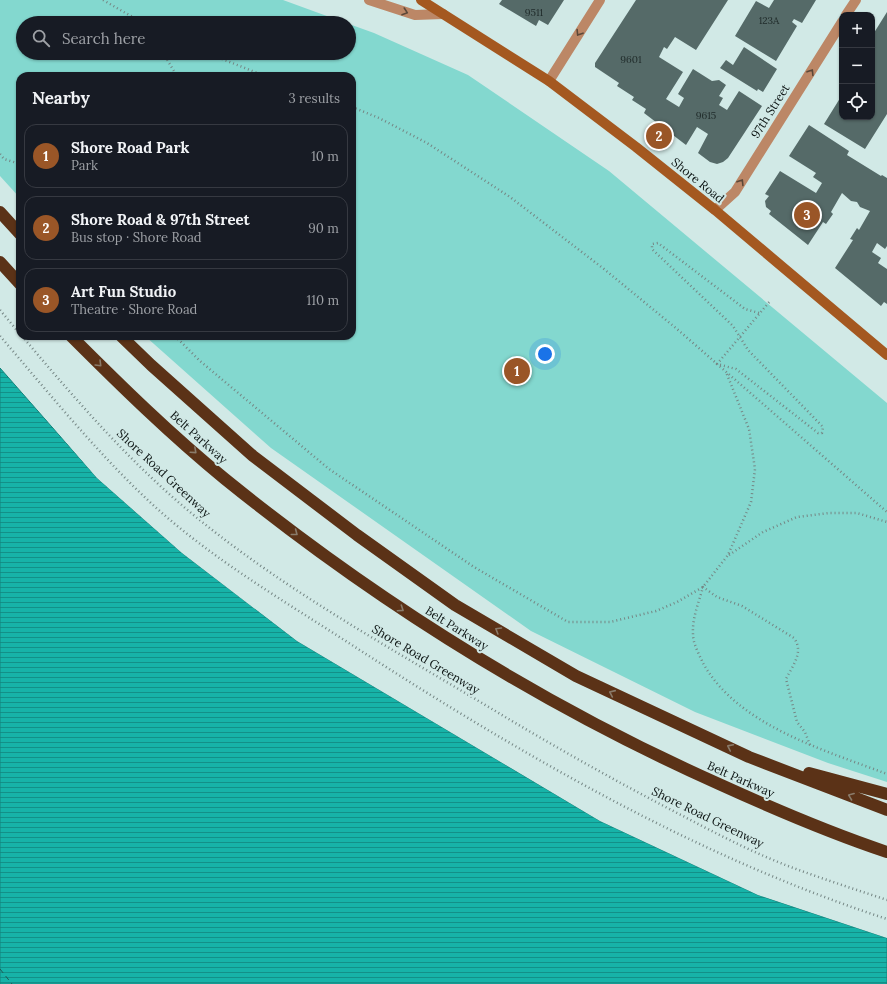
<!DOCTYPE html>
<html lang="en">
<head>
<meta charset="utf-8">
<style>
  :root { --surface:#171b24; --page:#242831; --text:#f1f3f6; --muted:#9ea1a6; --line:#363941; --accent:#9a5627 }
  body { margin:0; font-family:Lora,serif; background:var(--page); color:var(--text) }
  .controls { position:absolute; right:12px; top:12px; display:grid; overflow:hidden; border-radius:8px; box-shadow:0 1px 3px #0004 }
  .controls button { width:36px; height:36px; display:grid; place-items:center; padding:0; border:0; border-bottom:1px solid var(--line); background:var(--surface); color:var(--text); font:20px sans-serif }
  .you { position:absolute; left:545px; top:354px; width:14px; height:14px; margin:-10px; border:3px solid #fff; border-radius:50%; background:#1a73e8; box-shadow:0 0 0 6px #1a73e833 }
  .badge { display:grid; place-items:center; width:26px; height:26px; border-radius:50%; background:var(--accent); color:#fff; font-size:13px; font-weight:700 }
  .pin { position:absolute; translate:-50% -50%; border:2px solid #fff; box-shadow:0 1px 4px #0006 }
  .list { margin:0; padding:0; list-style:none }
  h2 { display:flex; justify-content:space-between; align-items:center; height:52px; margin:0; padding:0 16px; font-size:17px }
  h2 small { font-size:13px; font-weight:400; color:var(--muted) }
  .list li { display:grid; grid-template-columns:26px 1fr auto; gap:12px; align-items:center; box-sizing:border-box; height:64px; margin:0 8px 8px; padding:0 8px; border:1px solid var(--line); border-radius:12px }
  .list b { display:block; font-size:15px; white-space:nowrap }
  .list p { margin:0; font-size:13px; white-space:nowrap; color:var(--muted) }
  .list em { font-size:13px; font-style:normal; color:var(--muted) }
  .icon { flex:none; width:22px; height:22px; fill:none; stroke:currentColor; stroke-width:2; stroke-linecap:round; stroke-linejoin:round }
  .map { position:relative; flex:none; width:887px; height:984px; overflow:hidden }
  .search { position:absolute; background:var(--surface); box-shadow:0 1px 3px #0004; left:16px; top:16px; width:340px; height:44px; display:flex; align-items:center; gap:10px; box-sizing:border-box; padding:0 14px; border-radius:22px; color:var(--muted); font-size:15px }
  .panel { position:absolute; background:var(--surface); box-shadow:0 1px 3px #0004; left:16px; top:72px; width:340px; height:268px; border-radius:12px }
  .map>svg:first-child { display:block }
</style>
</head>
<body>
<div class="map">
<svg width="887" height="984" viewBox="0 0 887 984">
  <defs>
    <pattern id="water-rules" width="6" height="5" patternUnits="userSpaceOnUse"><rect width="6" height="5" fill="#17b3a8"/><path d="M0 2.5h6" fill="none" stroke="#139088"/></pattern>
  </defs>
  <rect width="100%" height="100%" fill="#d1e9e6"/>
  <path fill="#83d8cf" d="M 0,0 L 283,0 L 346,23 L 23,23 L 23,53 L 349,53 L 349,24 L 374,33 L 468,75 L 609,171 L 887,403 L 887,782 L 828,763 L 695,712 L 531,631 L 271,448 L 145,336 L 352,336 L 352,76 L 20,76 L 20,198 L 0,176 Z"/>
  <path fill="url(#water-rules)" stroke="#14847c" d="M 0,368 L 97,478 L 182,553 L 297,641 L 600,821 L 758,895 L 887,938 L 887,984 L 0,984 Z"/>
  <path fill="#d1e9e6" d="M 0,366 L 99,476 L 184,552 L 298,639 L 601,819 L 759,893 L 887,936 L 887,938 L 758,895 L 600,821 L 297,641 L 182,553 L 97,478 Z"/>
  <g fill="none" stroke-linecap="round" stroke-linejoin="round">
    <path stroke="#205853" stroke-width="1" stroke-dasharray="5 4" stroke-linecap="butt" d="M 0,969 L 12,984"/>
  </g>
  <path fill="#556a68" d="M 502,0 L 564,0 L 548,25 L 539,20 L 536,26 L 499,4 Z
    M 636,0 L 728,0 L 696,50 L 675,37 L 667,49 L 664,47 L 659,57 L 683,72 L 666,99 L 679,107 L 684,98 L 678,94 L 693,69 L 712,81 L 719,80 L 726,85 L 719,96 L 723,98 L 719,105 L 727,110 L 739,91 L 762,106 L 728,158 L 723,162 L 717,164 L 710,162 L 698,153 L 708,134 L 697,127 L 686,145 L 644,113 L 646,109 L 632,100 L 634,97 L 617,86 L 619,83 L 595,67 L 595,63 Z
    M 774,0 L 816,0 L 802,23 L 794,19 L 792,22 L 797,26 L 776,61 L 735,36 L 756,1 L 769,8 Z
    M 887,12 L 887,114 L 865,149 L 824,124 L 842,95 L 842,117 L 872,117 L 872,36 Z
    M 744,47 L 777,69 L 763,92 L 758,89 L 757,91 L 720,68 L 726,60 L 733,65 Z
    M 809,125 L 849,151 L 847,155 L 881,176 L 882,175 L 887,178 L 887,246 L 885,249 L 877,243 L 872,252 L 881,258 L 878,263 L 887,269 L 887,304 L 884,302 L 881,306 L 835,268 L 853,240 L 850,239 L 857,228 L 859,230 L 870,211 L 860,207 L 857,202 L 851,201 L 842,193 L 831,212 L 833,214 L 826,224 L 823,222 L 808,245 L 769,214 L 771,211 L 766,207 L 765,201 L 769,196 L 765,194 L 780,171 L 816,193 L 822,183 L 813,177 L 816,173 L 789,156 Z"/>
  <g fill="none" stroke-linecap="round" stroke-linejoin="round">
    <path stroke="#758684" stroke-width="2.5" stroke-dasharray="1 3" stroke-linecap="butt" d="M 103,0 L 143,23
      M 163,53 L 177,76
      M 207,53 L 265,76
      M 352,107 L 379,118 L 427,143 L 510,197 L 604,269 L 677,329 L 887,512
      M 0,154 L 4,159 L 20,164
      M 0,310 L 20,334
      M 759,313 L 745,309 L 658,243 L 652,244 L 652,249 L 733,326 L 748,350 L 823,427 L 822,433 L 818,433 L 736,369 L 717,364 C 735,343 753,321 771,300
      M 0,336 C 49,393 97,453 152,504 C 213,560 286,602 355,647 C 522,755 697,857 887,919
      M 22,336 C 76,400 131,464 196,517 C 284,589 385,645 482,703 C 548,743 615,781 683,816 C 717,834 752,852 788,866 C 820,878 854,889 887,900
      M 175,336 L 200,361 L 329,469 L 474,567 L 568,622 L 610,622 L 656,611 L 677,602 L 703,587 L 728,555 L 751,502 L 755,469 L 749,429 L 726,372
      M 729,555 L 763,532 L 797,517 L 829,513 L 857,513 L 887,522
      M 810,745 L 805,732 L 797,722 L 786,679 C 793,665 804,652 794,638 L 742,606 L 717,597 L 703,587 C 699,602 692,618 693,634 C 693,644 699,654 703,663 C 737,725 824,750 887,774"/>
    <path stroke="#bc8766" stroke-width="10" d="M 369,0 L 415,15 L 443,14"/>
    <path stroke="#bc8766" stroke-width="10" d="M 846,15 L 856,0
      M 549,81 L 600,0
      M 715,210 L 735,192 L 842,22"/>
    <path stroke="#a45820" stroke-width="10" d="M 421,0 L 549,81 L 636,147 L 715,210 L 887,355"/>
    <path stroke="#5b3217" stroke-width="12" d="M 0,212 L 20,234
      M 0,262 L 20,284
      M 71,336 C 120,385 171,435 225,479 C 376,601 542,705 719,784 C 774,809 830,833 887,852
      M 121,336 L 151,365 L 253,456 L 357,535 L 455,605 L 576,676 L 749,757 L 887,810
      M 809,773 L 887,794"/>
  </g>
  <defs><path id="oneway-chevron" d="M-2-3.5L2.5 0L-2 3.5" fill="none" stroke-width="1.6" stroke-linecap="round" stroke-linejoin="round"/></defs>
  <g stroke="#5c4839">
    <use href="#oneway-chevron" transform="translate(405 12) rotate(19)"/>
    <use href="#oneway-chevron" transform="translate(579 33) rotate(122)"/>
    <use href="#oneway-chevron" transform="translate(811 72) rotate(-58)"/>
    <use href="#oneway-chevron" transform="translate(741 182) rotate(-58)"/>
  </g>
  <g stroke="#8a7b6a">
    <use href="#oneway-chevron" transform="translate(99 364) rotate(45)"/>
    <use href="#oneway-chevron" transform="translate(194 451) rotate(42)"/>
    <use href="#oneway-chevron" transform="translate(295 533) rotate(38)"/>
    <use href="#oneway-chevron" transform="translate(401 609) rotate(34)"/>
    <use href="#oneway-chevron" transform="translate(498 630) rotate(-149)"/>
    <use href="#oneway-chevron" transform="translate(612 693) rotate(-156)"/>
    <use href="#oneway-chevron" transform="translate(730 747) rotate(-154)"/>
    <use href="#oneway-chevron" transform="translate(851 796) rotate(-159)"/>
  </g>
  <g text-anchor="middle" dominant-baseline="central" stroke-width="4" stroke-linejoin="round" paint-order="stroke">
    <g font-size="10" fill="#1f2a29">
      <text x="534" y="12">9511</text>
      <text x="769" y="20">123A</text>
      <text x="631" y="59">9601</text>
      <text x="706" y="115">9615</text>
    </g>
    <g font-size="12" fill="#0d1514" stroke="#d1e9e6">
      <text transform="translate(770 111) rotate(-58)">97th Street</text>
      <text transform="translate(698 180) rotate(39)">Shore Road</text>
      <text transform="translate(199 437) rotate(42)">Belt Parkway</text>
      <text transform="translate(164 473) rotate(43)">Shore Road Greenway</text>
      <text transform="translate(457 628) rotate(32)">Belt Parkway</text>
      <text transform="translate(426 659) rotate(31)">Shore Road Greenway</text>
      <text transform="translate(741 779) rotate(24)">Belt Parkway</text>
      <text transform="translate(708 817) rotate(26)">Shore Road Greenway</text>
    </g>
  </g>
</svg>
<div class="controls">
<button>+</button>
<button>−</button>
<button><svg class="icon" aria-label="locate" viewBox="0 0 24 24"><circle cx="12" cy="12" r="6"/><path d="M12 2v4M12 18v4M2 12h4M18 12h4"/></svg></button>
</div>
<div class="you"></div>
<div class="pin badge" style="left:517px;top:371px">1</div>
<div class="pin badge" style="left:659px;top:136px">2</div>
<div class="pin badge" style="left:807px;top:215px">3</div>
<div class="search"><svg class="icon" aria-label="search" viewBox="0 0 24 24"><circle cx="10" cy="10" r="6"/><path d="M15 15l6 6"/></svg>Search here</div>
<section class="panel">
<h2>Nearby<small>3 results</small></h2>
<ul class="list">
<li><span class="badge">1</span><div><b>Shore Road Park</b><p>Park</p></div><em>10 m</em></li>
<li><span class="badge">2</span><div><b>Shore Road &amp; 97th Street</b><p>Bus stop · Shore Road</p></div><em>90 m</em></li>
<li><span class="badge">3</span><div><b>Art Fun Studio</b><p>Theatre · Shore Road</p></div><em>110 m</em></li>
</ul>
</section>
</div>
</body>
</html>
